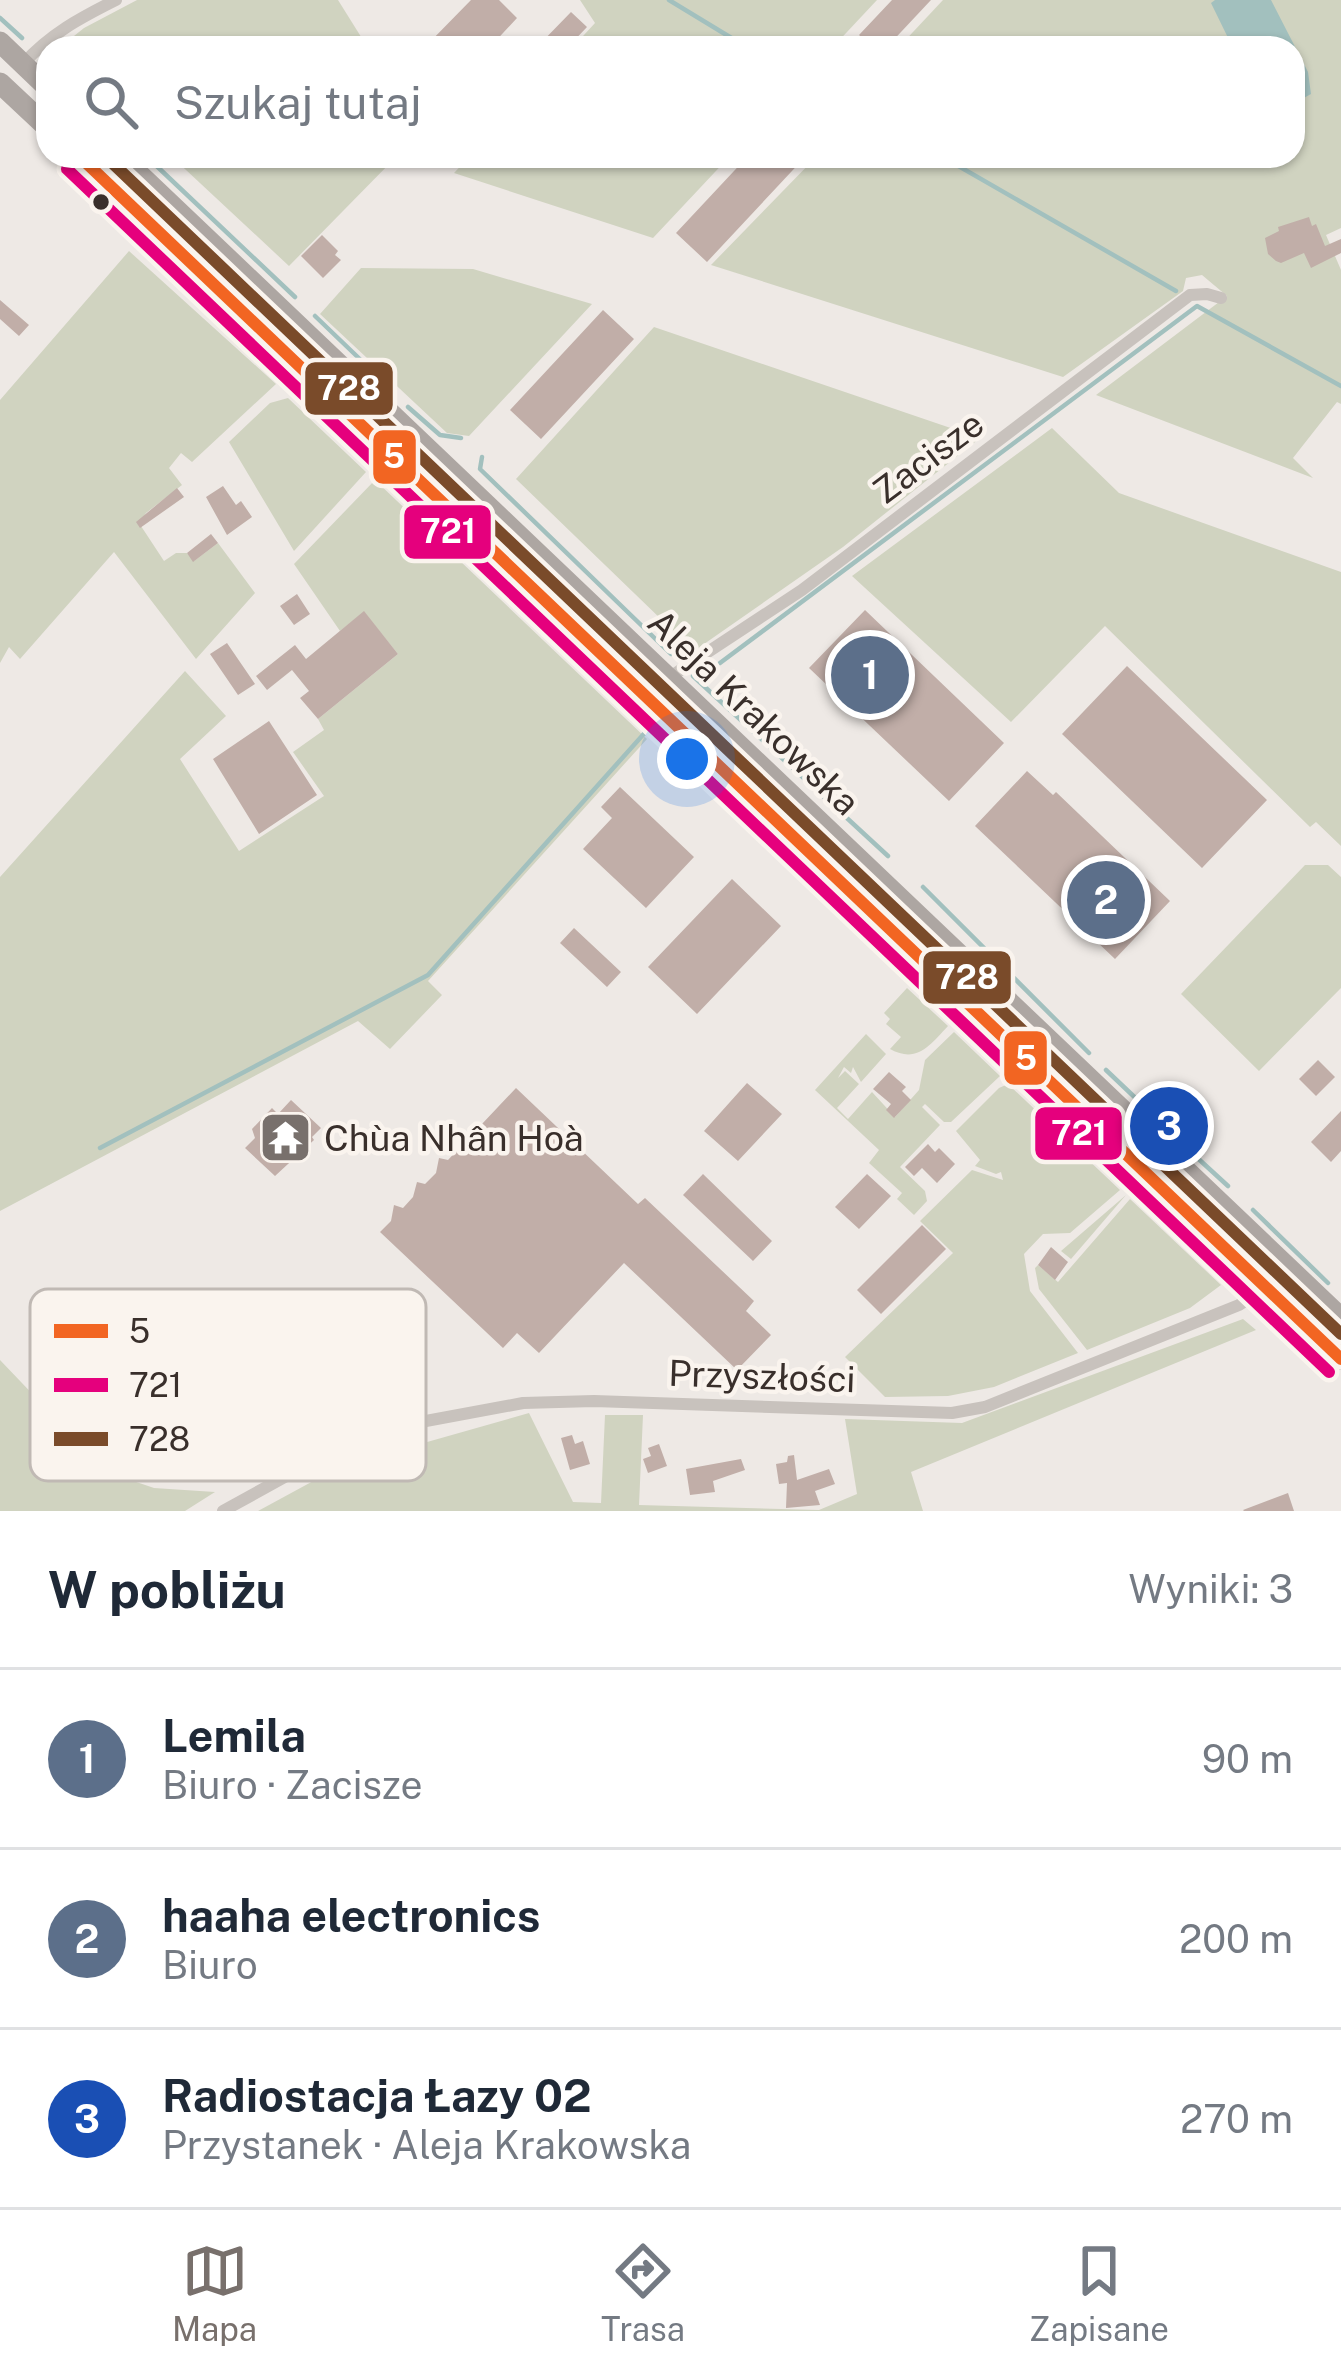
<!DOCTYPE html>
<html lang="pl">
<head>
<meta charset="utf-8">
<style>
  :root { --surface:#fff; --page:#f6f6f7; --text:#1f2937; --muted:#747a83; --line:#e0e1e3; --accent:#78706c }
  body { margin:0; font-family:"Public Sans",sans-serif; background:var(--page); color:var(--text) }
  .you { position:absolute; left:687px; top:759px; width:42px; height:42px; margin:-30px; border:9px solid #fff; border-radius:50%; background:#1a73e8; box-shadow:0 0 0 18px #1a73e833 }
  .badge { display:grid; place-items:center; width:78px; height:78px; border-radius:50%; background:var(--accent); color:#fff; font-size:39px; font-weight:700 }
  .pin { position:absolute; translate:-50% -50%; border:6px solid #fff; box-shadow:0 3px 12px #0006 }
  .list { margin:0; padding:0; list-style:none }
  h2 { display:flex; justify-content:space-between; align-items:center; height:156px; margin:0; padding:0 48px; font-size:51px }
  h2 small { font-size:39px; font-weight:400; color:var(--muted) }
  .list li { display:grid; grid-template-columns:78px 1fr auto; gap:36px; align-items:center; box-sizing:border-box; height:180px; padding:0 48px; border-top:3px solid var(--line) }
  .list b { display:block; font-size:45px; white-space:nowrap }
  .list p { margin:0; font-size:39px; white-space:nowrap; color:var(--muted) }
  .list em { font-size:39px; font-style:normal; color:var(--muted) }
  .icon { flex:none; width:66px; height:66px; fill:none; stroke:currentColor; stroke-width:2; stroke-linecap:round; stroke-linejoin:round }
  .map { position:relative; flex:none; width:1341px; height:1511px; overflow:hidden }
  .search { position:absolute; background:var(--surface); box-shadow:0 3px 9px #0004; left:36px; right:36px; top:36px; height:132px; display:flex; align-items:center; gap:30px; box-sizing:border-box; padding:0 42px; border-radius:36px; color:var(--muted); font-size:45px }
  .sheet { height:696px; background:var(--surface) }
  nav { display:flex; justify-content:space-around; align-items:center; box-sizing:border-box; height:168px; border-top:3px solid var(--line); background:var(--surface); font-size:33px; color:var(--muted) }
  nav a { display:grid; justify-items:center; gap:6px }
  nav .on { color:var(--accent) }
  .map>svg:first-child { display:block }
</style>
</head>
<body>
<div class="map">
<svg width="1341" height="1511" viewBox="0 0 1341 1511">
  <rect width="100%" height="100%" fill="#eee9e5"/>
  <path fill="#d0d3c0" d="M 137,0 L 338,0 L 368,48 L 59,48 L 84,28 Z
    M 580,0 L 877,0 L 832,48 L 572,48 L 595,23 Z
    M 943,0 L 1341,0 L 1341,228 L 1326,235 L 1341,270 L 1341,404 L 1337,402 L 1293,458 L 1313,478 L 1096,395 L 1227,296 L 1202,275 L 1186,278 L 1183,291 L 1063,377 L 711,265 L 817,156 L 1293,156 L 1293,48 L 898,48 Z
    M 171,156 L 397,156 L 289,266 Z
    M 470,156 L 730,156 L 653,238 L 454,173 Z
    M 129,251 L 276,384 L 192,462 L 181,453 L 169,468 L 182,485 L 146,513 L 139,523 L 164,561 L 176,553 L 187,553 L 194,561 L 218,543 L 255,593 L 196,659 L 114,552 L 20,659 L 9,647 L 0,663 L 0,400 Z
    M 361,268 L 473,269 L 592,304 L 469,436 L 447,433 L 320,314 Z
    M 654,327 L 980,438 L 843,547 L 694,651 L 516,479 Z
    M 288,398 L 366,472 L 294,551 L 229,442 L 270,403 Z
    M 1052,428 L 1119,493 L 1341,572 L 1341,846 L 1316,822 L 1310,827 L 1105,626 L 1011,722 L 852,576 Z
    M 375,480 L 647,739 L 428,981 L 442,995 L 390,1049 L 358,1021 L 0,1211 L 0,877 L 185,671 L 226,716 L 180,759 L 239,851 L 324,796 L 293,752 L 324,730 L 318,719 L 398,654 L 364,612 L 340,631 L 294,564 Z
    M 1305,865 L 1328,865 L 1341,877 L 1341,988 L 1259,1071 L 1181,994 Z
    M 907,988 L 948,1026 C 930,1045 917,1064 890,1049 L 901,1037 L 886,1024 L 890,1019 L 884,1013 Z
    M 954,1032 L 1000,1076 L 951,1122 L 944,1122 L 925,1104 L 922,1107 L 940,1125 L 900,1167 L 925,1191 L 927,1201 L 914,1215 L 897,1199 L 902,1193 L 869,1163 L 879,1150 L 815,1090 L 866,1034 L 886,1054 L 861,1082 L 853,1067 L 851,1073 L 844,1067 L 838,1078 L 845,1071 L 859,1084 L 837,1108 L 848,1119 L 872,1092 L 895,1117 L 919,1090 L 925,1060 Z
    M 1008,1084 L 1120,1190 L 1070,1233 L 1043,1234 L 1024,1254 L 1030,1291 L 1078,1353 L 994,1387 L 948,1396 L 885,1397 L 845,1357 L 953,1253 L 920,1221 L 972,1170 L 1003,1180 L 1001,1172 L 996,1174 L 975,1166 L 980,1160 L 956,1131 L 999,1088 Z
    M 1126,1195 L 1071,1259 L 1061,1251 Z
    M 1130,1199 L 1221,1285 L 1190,1308 L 1087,1350 L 1039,1289 L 1035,1268 L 1038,1265 L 1058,1282 Z
    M 1243,1319 L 1256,1330 L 911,1472 L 923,1511 L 258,1511 L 339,1467 L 529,1413 L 573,1502 L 601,1503 L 605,1415 L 643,1415 L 639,1505 L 819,1510 L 857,1494 L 845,1419 L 962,1423 Z
    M 0,1360 L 107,1472 L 154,1488 L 215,1492 L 185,1511 L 0,1511 Z"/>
  <path fill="#a2c0be" d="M 1215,0 L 1271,0 L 1308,72 L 1311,94 L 1293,104 L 1293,48 L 1233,48 L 1211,3 Z"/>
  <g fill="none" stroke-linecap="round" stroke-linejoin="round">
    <path stroke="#a2c0be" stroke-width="4.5" d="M 669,0 L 748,48
      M 0,18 L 22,38
      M 146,156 L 295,297
      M 941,156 L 1176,291
      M 140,241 L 193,291
      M 209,307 L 280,374
      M 315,316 L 391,389
      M 294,388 L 369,460
      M 408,407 L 440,435 L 461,438
      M 482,457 L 480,469 L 671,654
      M 383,473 L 650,727 L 691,771
      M 720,663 L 1197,306 L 1341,386
      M 693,676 L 888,856
      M 712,792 L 843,911
      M 923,887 L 1089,1053
      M 887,956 L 951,1016
      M 964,1028 L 1003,1065
      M 1106,1070 L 1146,1108 L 1160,1115 L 1189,1144 L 1192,1153 L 1228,1186
      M 1016,1077 L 1124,1178
      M 100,1148 L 428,975 L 650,727
      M 1139,1192 L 1225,1274
      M 1253,1210 L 1328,1283"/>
  </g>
  <path fill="#c1aea8" d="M 471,0 L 499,0 L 517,18 L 489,48 L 424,48 Z
    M 892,0 L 931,0 L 886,48 L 873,48 L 859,35 Z
    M 571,12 L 587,27 L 567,48 L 536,48 Z
    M 748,156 L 806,156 L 707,262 L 676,233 Z
    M 1309,217 L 1312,226 L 1316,224 L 1325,246 L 1341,239 L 1341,253 L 1311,268 L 1304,253 L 1281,263 L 1276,261 L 1268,254 L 1265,238 L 1279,231 L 1278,227 Z
    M 322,235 L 338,251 L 335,255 L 341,260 L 323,278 L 301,256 Z
    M 0,300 L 29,325 L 19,336 L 0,319 Z
    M 603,310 L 634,339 L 541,439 L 510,410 Z
    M 223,486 L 236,505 L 241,501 L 252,517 L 227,535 L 206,497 Z
    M 177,488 L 184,497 L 140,528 L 136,522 Z
    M 211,534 L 218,543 L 193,562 L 187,553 Z
    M 297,594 L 310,614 L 294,625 L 280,606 Z
    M 865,610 L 1004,743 L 949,801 L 809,668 Z
    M 364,611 L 398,654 L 318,719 L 300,698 L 309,691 L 292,670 L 267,690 L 256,676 L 295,645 L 306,659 Z
    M 227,643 L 255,684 L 238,695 L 210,654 Z
    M 1127,666 L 1267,800 L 1202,868 L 1062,734 Z
    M 269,721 L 317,795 L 259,834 L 213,759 Z
    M 1027,771 L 1053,795 L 1056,792 L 1170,901 L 1115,959 L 975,826 Z
    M 620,787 L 694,857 L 646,908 L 583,849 L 612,818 L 601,807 Z
    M 732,879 L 781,926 L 697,1014 L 648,967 Z
    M 574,928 L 621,972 L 607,987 L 560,943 Z
    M 1318,1060 L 1335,1077 L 1316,1096 L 1299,1079 Z
    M 889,1072 L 906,1087 L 902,1091 L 911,1100 L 894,1118 L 886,1110 L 891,1104 L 873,1089 Z
    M 747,1083 L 782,1114 L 738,1161 L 704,1131 Z
    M 516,1088 L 638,1204 L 645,1198 L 754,1301 L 746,1311 L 771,1335 L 737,1370 L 624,1263 L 539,1353 L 517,1333 L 503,1348 L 380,1232 L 391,1221 L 394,1205 L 403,1208 L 413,1197 L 417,1182 L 425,1184 L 436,1173 L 439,1158 L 448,1160 Z
    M 291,1100 L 321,1128 L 312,1137 L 314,1140 L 275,1176 L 245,1148 L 255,1138 L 252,1129 L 272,1108 L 278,1114 Z
    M 1341,1111 L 1341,1151 L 1331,1162 L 1311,1142 Z
    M 928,1144 L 935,1152 L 939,1148 L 955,1164 L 937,1183 L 922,1168 L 914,1176 L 905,1167 Z
    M 703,1174 L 772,1241 L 753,1261 L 683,1195 Z
    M 867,1174 L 891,1196 L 859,1229 L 835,1207 Z
    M 922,1225 L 946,1249 L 881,1314 L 857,1290 Z
    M 1051,1247 L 1068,1262 L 1055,1280 L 1038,1265 Z
    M 572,1435 L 575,1444 L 583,1441 L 590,1464 L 570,1470 L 561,1438 Z
    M 659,1444 L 667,1466 L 648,1473 L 643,1459 L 651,1456 L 648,1448 Z
    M 794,1455 L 797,1480 L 829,1469 L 835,1484 L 815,1491 L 820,1505 L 786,1508 L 787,1483 L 779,1484 L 776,1464 L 787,1462 L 788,1456 Z
    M 741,1459 L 745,1470 L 713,1481 L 715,1492 L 690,1495 L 686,1469 Z
    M 1288,1493 L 1294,1511 L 1244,1511 L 1243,1510 Z"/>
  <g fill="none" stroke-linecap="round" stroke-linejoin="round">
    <path stroke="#c8c2bd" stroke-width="12" d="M 23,64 C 50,34 80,18 116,0
      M 670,677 L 802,590 L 1190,295 L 1207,294 L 1221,298
      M 223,1511 L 328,1453 L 399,1426 L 523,1403 L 594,1401 L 952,1413 L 985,1407 L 1239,1305 L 1291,1271"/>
    <path stroke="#ada6a2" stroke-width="21" d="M 0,42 L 48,88
      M 0,83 L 48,128
      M 79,156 L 1341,1359
      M 120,156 L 1341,1318"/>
    <defs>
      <path id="bus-1" d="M 79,156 L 1341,1359"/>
      <path id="bus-2" d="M 67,169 L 1329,1372"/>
      <path id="bus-3" d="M 105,156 L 1341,1334"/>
    </defs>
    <use href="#bus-1" stroke="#faf4ee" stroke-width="21"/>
    <use href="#bus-2" stroke="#faf4ee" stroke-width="21"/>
    <use href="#bus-3" stroke="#faf4ee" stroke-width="21"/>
    <use href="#bus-1" stroke="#f26522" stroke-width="12"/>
    <use href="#bus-2" stroke="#e5007d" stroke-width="12"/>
    <use href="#bus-3" stroke="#7a4b2a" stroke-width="12"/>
  </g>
  <defs>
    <symbol id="temple-square" viewBox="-11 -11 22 22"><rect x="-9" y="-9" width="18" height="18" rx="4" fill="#78706c" stroke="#faf4ee"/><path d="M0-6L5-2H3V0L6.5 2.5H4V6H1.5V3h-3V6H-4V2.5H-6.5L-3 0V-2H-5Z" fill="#fff"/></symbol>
  </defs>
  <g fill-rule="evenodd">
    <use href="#temple-square" x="256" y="1108" width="59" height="59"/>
  </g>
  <circle fill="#392f2b" stroke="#faf4ee" stroke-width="4.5" cx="101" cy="202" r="10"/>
  <g text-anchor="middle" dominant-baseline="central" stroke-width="9" stroke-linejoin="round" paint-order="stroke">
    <g font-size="36" fill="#392f2b" stroke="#faf4ee">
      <text transform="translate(928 457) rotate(-37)">Zacisze</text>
      <text transform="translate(754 712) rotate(44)">Aleja Krakowska</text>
      <text transform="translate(762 1376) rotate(2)">Przyszłości</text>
    </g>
    <g font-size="36" fill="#392f2b" stroke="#faf4ee" text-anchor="start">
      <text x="324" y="1138">Chùa Nhân Hoà</text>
    </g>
  </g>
  <rect x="30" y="1289" width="396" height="192" rx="18" fill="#faf4ee" stroke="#c0b9b4" stroke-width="3"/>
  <rect x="54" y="1324" width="54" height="14" fill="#f26522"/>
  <rect x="54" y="1378" width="54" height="14" fill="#e5007d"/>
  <rect x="54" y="1432" width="54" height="14" fill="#7a4b2a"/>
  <g font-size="33" fill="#392f2b">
    <text x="129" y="1343">5</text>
    <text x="129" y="1397">721</text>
    <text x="129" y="1451">728</text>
  </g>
  <g stroke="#faf4ee" stroke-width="4.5">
    <rect x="303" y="360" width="92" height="57" rx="12" fill="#7a4b2a"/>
    <rect x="371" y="428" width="47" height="58" rx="12" fill="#f26522"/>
    <rect x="402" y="503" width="91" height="58" rx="12" fill="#e5007d"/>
    <rect x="921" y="949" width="92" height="57" rx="12" fill="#7a4b2a"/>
    <rect x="1002" y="1029" width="47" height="58" rx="12" fill="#f26522"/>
    <rect x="1033" y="1105" width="91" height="57" rx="12" fill="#e5007d"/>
  </g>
  <g font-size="33" text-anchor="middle" font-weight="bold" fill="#fff">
    <text x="349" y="400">728</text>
    <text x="394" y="468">5</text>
    <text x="448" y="543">721</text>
    <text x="967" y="989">728</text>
    <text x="1026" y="1070">5</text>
    <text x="1079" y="1145">721</text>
  </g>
</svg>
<div class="you"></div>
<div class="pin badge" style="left:870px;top:675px;background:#5c6f8a">1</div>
<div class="pin badge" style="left:1106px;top:900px;background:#5c6f8a">2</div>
<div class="pin badge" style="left:1169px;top:1126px;background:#1a4fb4">3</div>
<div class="search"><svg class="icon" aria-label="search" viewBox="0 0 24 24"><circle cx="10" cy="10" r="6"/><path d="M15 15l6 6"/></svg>Szukaj tutaj</div>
</div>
<section class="sheet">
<h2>W pobliżu<small>Wyniki: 3</small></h2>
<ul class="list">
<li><span class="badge" style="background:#5c6f8a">1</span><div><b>Lemila</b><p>Biuro · Zacisze</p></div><em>90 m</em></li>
<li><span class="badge" style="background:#5c6f8a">2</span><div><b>haaha electronics</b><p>Biuro</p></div><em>200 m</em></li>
<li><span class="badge" style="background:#1a4fb4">3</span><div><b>Radiostacja Łazy 02</b><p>Przystanek · Aleja Krakowska</p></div><em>270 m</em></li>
</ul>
</section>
<nav>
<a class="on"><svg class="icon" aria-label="map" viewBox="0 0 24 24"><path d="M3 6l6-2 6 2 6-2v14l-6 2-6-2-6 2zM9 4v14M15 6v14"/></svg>Mapa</a>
<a><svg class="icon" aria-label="directions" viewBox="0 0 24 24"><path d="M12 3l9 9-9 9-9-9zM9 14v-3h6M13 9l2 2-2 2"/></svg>Trasa</a>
<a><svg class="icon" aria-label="saved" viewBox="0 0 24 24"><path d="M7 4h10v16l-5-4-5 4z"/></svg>Zapisane</a>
</nav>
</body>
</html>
